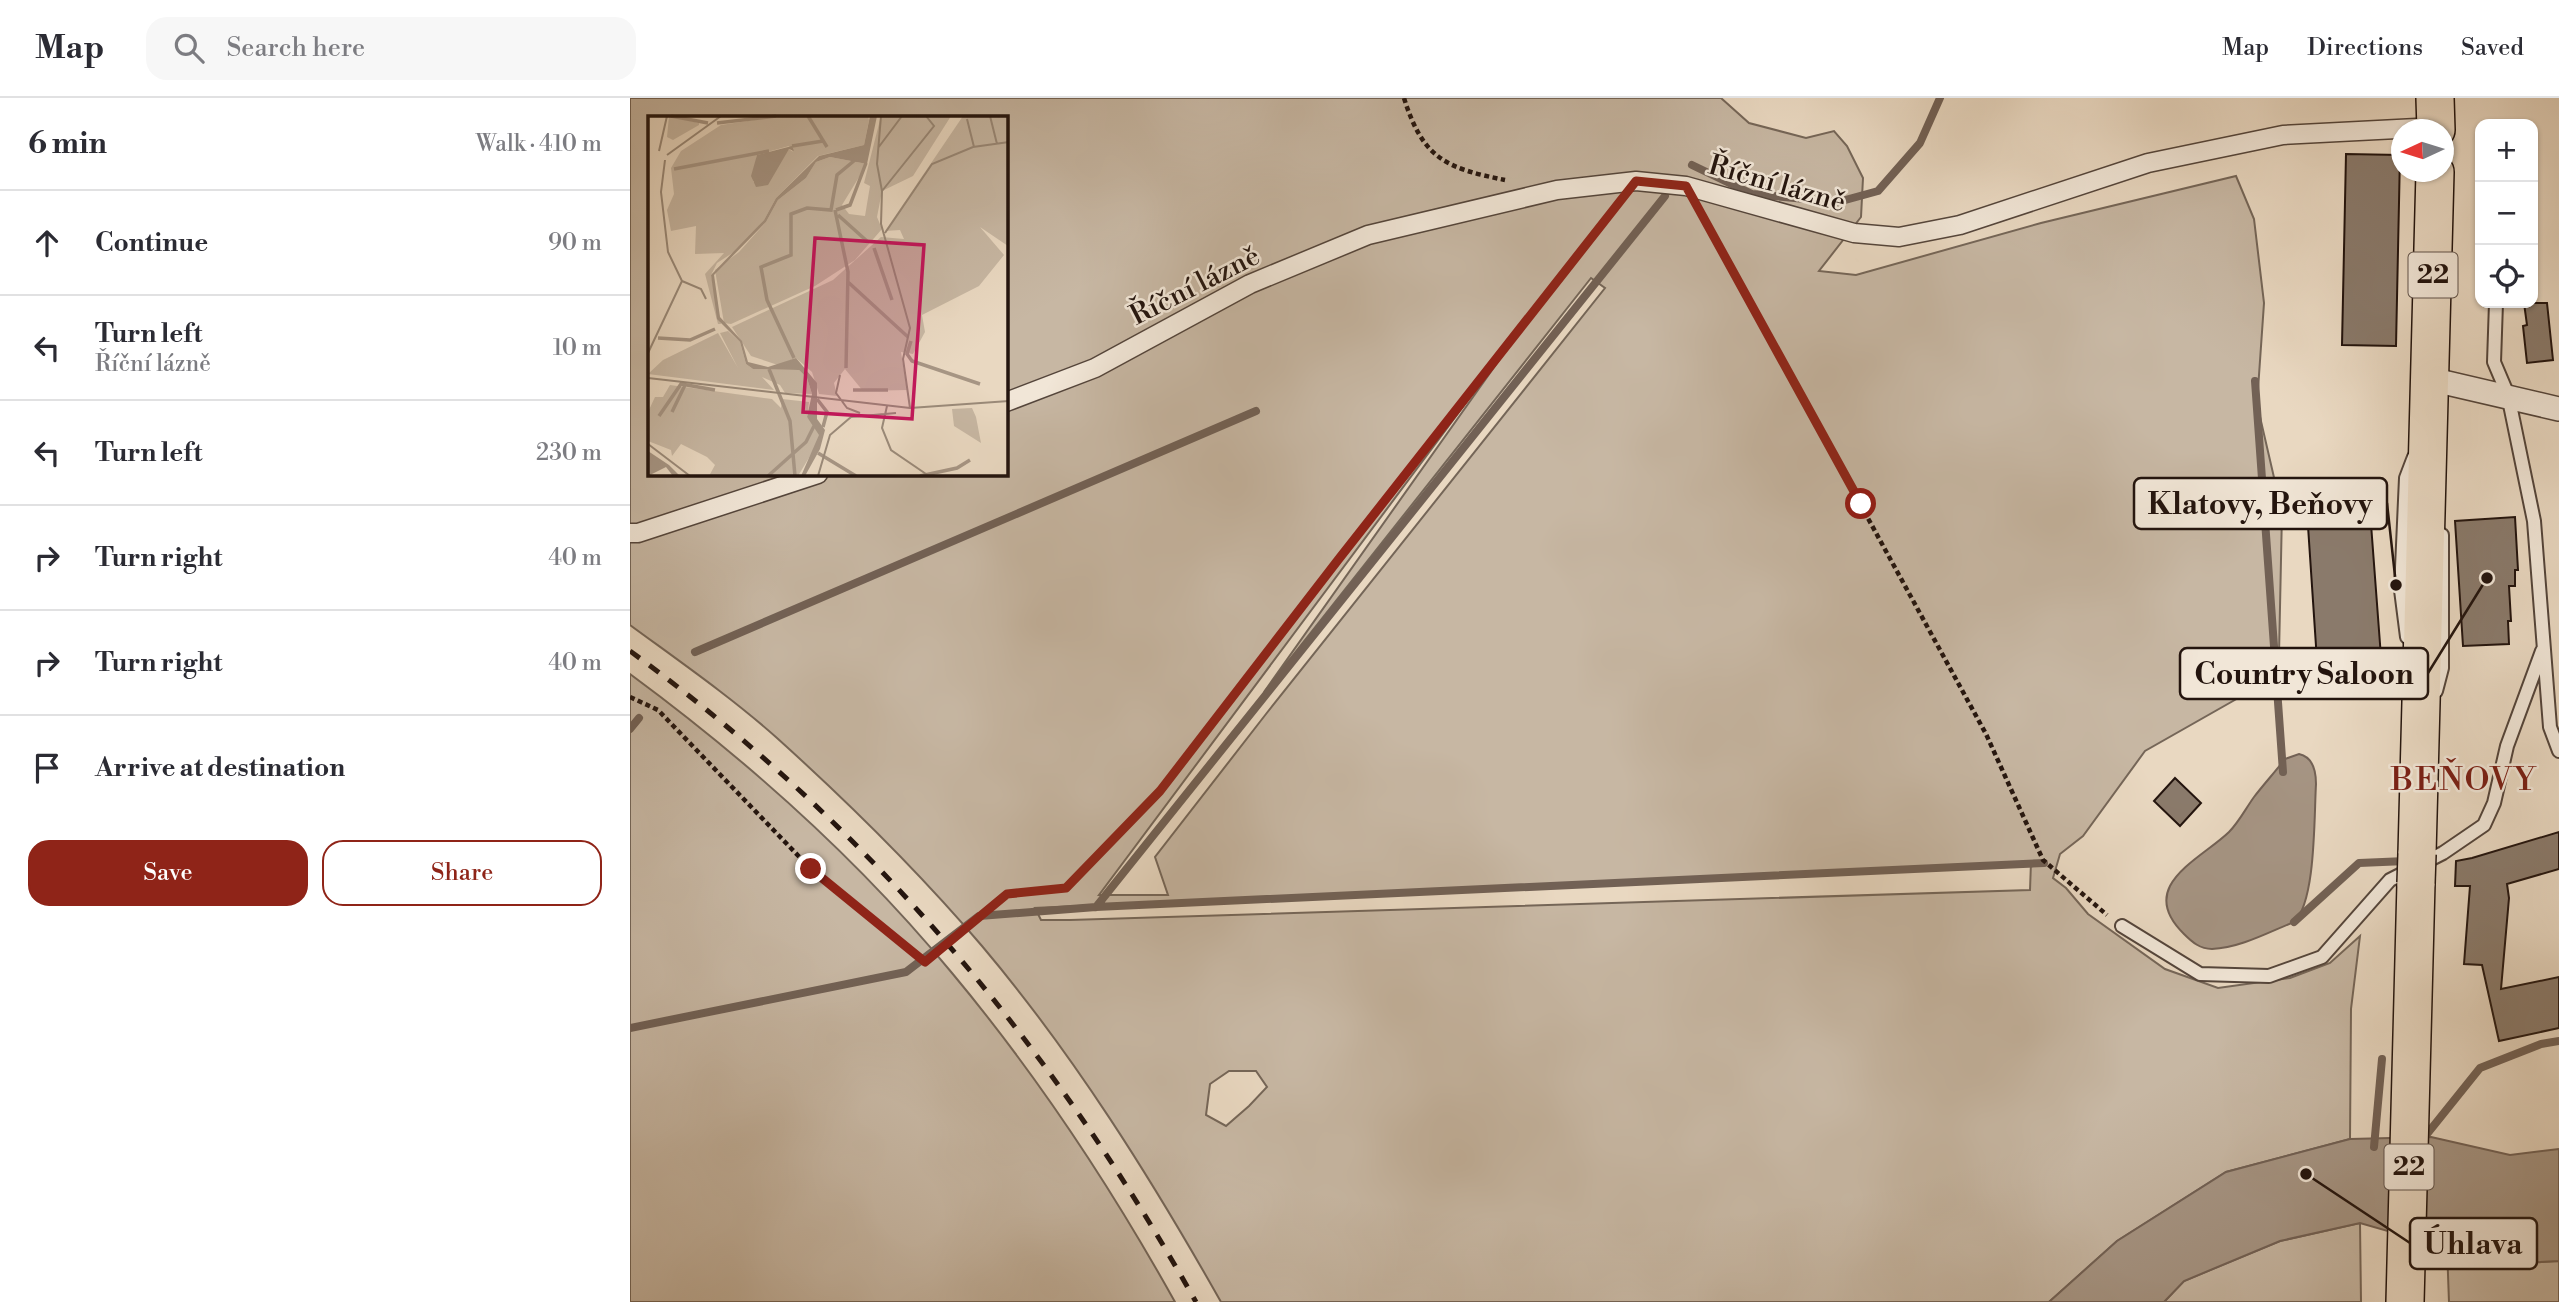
<!DOCTYPE html>
<html lang="en">
<head>
<meta charset="utf-8">
<style>
  :root { --surface:#fff; --page:#f7f7f7; --text:#2b2b33; --muted:#7c7c81; --line:#e1e1e2; --accent:#8f2418 }
  body { margin:0; font-family:"Libre Bodoni",serif; background:var(--page); color:var(--text) }
  .controls { position:absolute; right:21px; top:21px; display:grid; overflow:hidden; border-radius:14px; box-shadow:0 2px 5px #0004 }
  .controls button { width:63px; height:63px; display:grid; place-items:center; padding:0; border:0; border-bottom:2px solid var(--line); background:var(--surface); color:var(--text); font:35px sans-serif }
  .compass { position:absolute; left:1761px; top:21px; width:63px; height:63px; border-radius:50%; background:var(--surface); box-shadow:0 2px 5px #0004; rotate:266deg }
  .stop { position:absolute; width:21px; height:21px; margin:-16px; border:5px solid #8f2418; border-radius:50%; background:#fff }
  .stop.end { background:#8f2418; border-color:#fff; box-shadow:0 2px 7px #0008 }
  .list { margin:0; padding:0; list-style:none }
  h2 { display:flex; justify-content:space-between; align-items:center; height:91px; margin:0; padding:0 28px; font-size:30px }
  h2 small { font-size:23px; font-weight:400; color:var(--muted) }
  .list li { display:grid; grid-template-columns:46px 1fr auto; gap:21px; align-items:center; box-sizing:border-box; height:105px; padding:0 28px; border-top:2px solid var(--line) }
  .list b { display:block; font-size:26px; white-space:nowrap }
  .list p { margin:0; font-size:23px; white-space:nowrap; color:var(--muted) }
  .list em { font-size:23px; font-style:normal; color:var(--muted) }
  .actions { display:flex; gap:14px; padding:21px 28px }
  .actions a { flex:1; padding:16px 0; border:2px solid var(--accent); border-radius:21px; text-align:center; font-size:24px; color:var(--accent) }
  .actions .main { background:var(--accent); color:#fff }
  .icon { flex:none; width:38px; height:38px; fill:none; stroke:currentColor; stroke-width:2; stroke-linecap:round; stroke-linejoin:round }
  .map { position:relative; flex:none; width:1929px; height:1204px; overflow:hidden }
  header { display:flex; align-items:center; gap:42px; box-sizing:border-box; height:98px; padding:0 35px; background:var(--surface); border-bottom:2px solid var(--line) }
  header strong { font-size:33px }
  nav { display:flex; gap:38px; margin-inline-start:auto; font-size:24px }
  .search { width:490px; height:63px; background:var(--page); display:flex; align-items:center; gap:18px; box-sizing:border-box; padding:0 24px; border-radius:21px; color:var(--muted); font-size:26px }
  main { display:flex }
  aside { flex:1; background:var(--surface) }
  .map>svg:first-child { display:block }
</style>
</head>
<body>
<header>
<strong>Map</strong>
<div class="search"><svg class="icon" aria-label="search" viewBox="0 0 24 24"><circle cx="10" cy="10" r="6"/><path d="M15 15l6 6"/></svg>Search here</div>
<nav><a>Map</a><a>Directions</a><a>Saved</a></nav>
</header>
<main>
<aside>
<h2>6 min<small>Walk · 410 m</small></h2>
<ul class="list">
<li><svg class="icon" aria-label="ahead" viewBox="0 0 24 24"><path d="M12 20V5M6 11l6-6 6 6"/></svg><div><b>Continue</b></div><em>90 m</em></li>
<li><svg class="icon" aria-label="left" viewBox="0 0 24 24"><path d="M17 20v-9H6M10 6l-5 5 5 5"/></svg><div><b>Turn left</b><p>Říční lázně</p></div><em>10 m</em></li>
<li><svg class="icon" aria-label="left" viewBox="0 0 24 24"><path d="M17 20v-9H6M10 6l-5 5 5 5"/></svg><div><b>Turn left</b></div><em>230 m</em></li>
<li><svg class="icon" aria-label="right" viewBox="0 0 24 24"><path d="M7 20v-9h11M14 6l5 5-5 5"/></svg><div><b>Turn right</b></div><em>40 m</em></li>
<li><svg class="icon" aria-label="right" viewBox="0 0 24 24"><path d="M7 20v-9h11M14 6l5 5-5 5"/></svg><div><b>Turn right</b></div><em>40 m</em></li>
<li><svg class="icon" aria-label="arrive" viewBox="0 0 24 24"><path d="M6 21V4h12l-3 4 3 4H6"/></svg><div><b>Arrive at destination</b></div></li>
</ul>
<div class="actions"><a class="main">Save</a><a>Share</a></div>
</aside>
<div class="map">
<svg width="1929" height="1204" viewBox="0 0 1929 1204">
  <rect width="100%" height="100%" fill="#e9d8c1"/>
  <filter id="stains"><feTurbulence type="fractalNoise" baseFrequency=".00286" numOctaves="4"/><feColorMatrix values="0 0 0 0 .2 0 0 0 0 .09 0 0 0 0 .02 0 0 0 .5 -.17"/></filter>
  <radialGradient id="worn" r=".72"><stop offset=".6" stop-color="#630" stop-opacity="0"/><stop offset="1" stop-color="#630" stop-opacity=".3"/></radialGradient>
  <path fill="#c7b7a3" stroke="#756658" stroke-width="2" fill-rule="evenodd" d="M 0,0 L 1091,0 L 1119,25 L 1176,40 L 1204,33 L 1217,48 L 1233,80 L 1231,119 L 1189,173 L 1226,177 L 1411,125 L 1606,78 L 1624,121 L 1634,205 L 1627,306 L 1652,414 L 1649,557 L 1637,575 L 1617,595 L 1515,653 L 1453,738 L 1430,756 L 1423,780 L 1436,790 L 1458,816 L 1535,871 L 1588,890 L 1660,880 L 1700,865 L 1730,838 L 1721,911 L 1720,1041 L 1596,1074 L 1487,1143 L 1419,1204 L 591,1204 C 521,1080 444,957 352,848 C 289,774 219,705 147,640 C 101,599 49,563 0,527 ZM 19,19 L 376,19 L 376,376 L 19,376 ZM 961,180 L 975,190 L 636,616 L 525,759 L 538,797 L 469,797 L 894,227 L 634,594 ZM 1401,764 L 1400,792 L 440,822 L 411,822 L 405,810 ZM 599,973 L 626,973 L 637,989 L 619,1008 L 596,1028 L 576,1017 L 580,986 Z
    M 0,576 C 118,663 229,762 322,875 C 407,977 481,1089 545,1204 L 0,1204 Z
    M 1730,1125 L 1731,1204 L 1534,1204 L 1554,1183 L 1650,1143 Z
    M 1817,1149 L 1873,1166 L 1929,1163 L 1929,1204 L 1819,1204 Z"/>
  <path fill="#a69584" stroke="#726155" stroke-width="2" d="M 1669,656 C 1683,659 1686,673 1686,686 C 1684,718 1686,804 1664,824 C 1639,834 1610,850 1582,851 C 1570,851 1562,844 1554,836 C 1505,788 1570,762 1599,734 C 1609,724 1616,710 1624,699 C 1634,686 1645,674 1655,661 Z
    M 1801,1039 L 1880,1057 L 1929,1051 L 1929,1163 L 1873,1166 L 1730,1125 L 1650,1143 L 1554,1183 L 1534,1204 L 1419,1204 L 1487,1143 L 1596,1074 L 1720,1041 Z"/>
  <g fill="none" stroke-linecap="round" stroke-linejoin="round">
    <path stroke="#726155" stroke-width="8" d="M 1062,67 L 1122,96 L 1208,104 L 1248,93 L 1290,45 L 1310,0
      M 1625,283 L 1653,674
      M 65,554 L 626,313
      M 0,631 L 9,620
      M 466,809 L 1035,98
      M 1664,824 L 1729,765 L 1776,763
      M 0,930 L 276,874 L 349,818 L 466,809 L 1414,765
      M 1793,1041 L 1850,970 L 1911,946 L 1929,943
      M 1744,1049 L 1752,961"/>
  </g>
  <path fill="#8a7a6b" stroke="#23140e" stroke-width="2" d="M 1716,56 L 1770,57 L 1766,248 L 1712,247 Z
    M 1894,205 L 1917,205 L 1923,262 L 1897,265 L 1893,228 L 1897,227 Z
    M 1885,419 L 1888,472 L 1885,472 L 1885,488 L 1879,488 L 1881,523 L 1878,523 L 1879,546 L 1833,548 L 1825,423 Z
    M 1741,426 L 1751,559 L 1687,563 L 1678,428 Z
    M 1545,680 L 1571,705 L 1550,728 L 1524,703 Z
    M 1929,734 L 1929,771 L 1877,786 L 1879,800 L 1871,891 L 1929,879 L 1929,930 L 1869,943 L 1852,867 L 1834,866 L 1840,788 L 1825,788 L 1826,763 L 1842,760 Z"/>
  <g fill="none" stroke-linecap="round" stroke-linejoin="round">
    <defs>
      <path id="service" d="M 1866,205 L 1864,264 L 1878,297 L 1904,423 L 1920,629 L 1929,653
        M 1777,539 L 1771,492 L 1776,380 L 1784,359
        M 1806,593 L 1812,570 L 1812,437
        M 1492,828 L 1570,876 L 1639,878 L 1692,859 L 1760,782 L 1813,755 L 1854,727 L 1864,705 L 1877,648 L 1912,553"/>
      <path id="pedestrian" d="M 376,304 L 465,270 L 620,186 L 738,137 L 927,92 L 1006,83 L 1056,88 L 1224,135 L 1269,139 L 1330,127 L 1518,65 L 1653,37 L 1806,29
        M 0,435 L 8,435 L 188,376"/>
      <path id="minor" d="M 1800,281 L 1929,311"/>
      <path id="primary" d="M 1805,0 L 1806,32
        M 1787,756 L 1805,74
        M 1775,1204 L 1786,785"/>
    </defs>
    <use href="#service" stroke="#54453b" stroke-width="16"/>
    <use href="#pedestrian" stroke="#54453b" stroke-width="21"/>
    <use href="#minor" stroke="#54453b" stroke-width="26"/>
    <use href="#primary" stroke="#23140e" stroke-width="40"/>
    <path stroke="#23140e" stroke-width="4.5" stroke-dasharray="5 3.5" stroke-linecap="butt" d="M 774,0 C 793,61 816,70 875,82
      M 1071,115 L 1356,636 L 1413,762 L 1477,817
      M 0,599 L 28,612 L 181,771 L 295,864 L 377,796 L 436,790 L 530,693 L 707,462 L 986,108"/>
    <use href="#service" stroke="#f1e6d7" stroke-width="12"/>
    <use href="#pedestrian" stroke="#f1e6d7" stroke-width="18"/>
    <use href="#minor" stroke="#f1e6d7" stroke-width="23"/>
    <use href="#primary" stroke="#e9d8c1" stroke-width="37"/>
    <path stroke="#23140e" stroke-width="5" stroke-dasharray="12 12" stroke-linecap="butt" d="M 0,553 C 240,728 421,946 566,1204"/>
    <defs>
      <path id="primary-bridge" d="M 1786,785 L 1787,756"/>
    </defs>
    <use href="#primary-bridge" stroke="#23140e" stroke-width="40" stroke-linecap="butt"/>
    <use href="#primary-bridge" stroke="#e9d8c1" stroke-width="37"/>
  </g>
  <g fill="none" stroke-linecap="round" stroke-linejoin="round">
    <path stroke="#8f2418" stroke-width="9" d="M 181,771 L 295,864 L 377,796 L 436,790 L 530,693 L 708,462 L 1006,83 L 1056,88 L 1231,406"/>
  </g>
  <g text-anchor="middle" dominant-baseline="central" stroke-width="5" stroke-linejoin="round" paint-order="stroke">
    <g fill="#f1e6d7" stroke="#61534a" stroke-width="2">
      <rect x="1778.5" y="154.5" width="49" height="45" rx="5"/>
      <rect x="1754.5" y="1046.5" width="49" height="45" rx="5"/>
    </g>
    <g font-size="26" font-weight="bold" fill="#23140e">
      <text x="1803" y="177">22</text>
      <text x="1779" y="1069">22</text>
    </g>
    <g font-size="28" fill="#23140e" stroke="#f1e6d7">
      <text transform="translate(1147 86) rotate(16)">Říční lázně</text>
      <text transform="translate(565 188) rotate(-27)">Říční lázně</text>
    </g>
    <g font-size="32" letter-spacing="2" fill="#7a1f14" stroke="#f1e6d7">
      <text x="1834" y="682">BEŇOVY</text>
    </g>
  </g>
  <g transform="translate(18 18)">
    <rect width="360" height="360" fill="#e9d8c1"/>
    <path d="M 21,0 L 51,7 L 51,9 L 25,24 L 19,21 ZM 133,0 L 220,0 L 221,4 L 216,29 L 170,40 L 128,82 L 116,104 L 89,134 L 69,147 L 63,159 L 73,208 L 70,208 L 57,158 L 76,137 L 47,138 L 48,110 L 23,115 L 19,94 L 26,78 L 23,52 L 33,35 L 73,9 ZM 141,30 L 145,36 L 141,33 L 114,67 L 105,66 L 109,39 ZM 233,0 L 303,0 L 265,60 L 234,75 L 229,101 L 234,113 L 207,144 L 167,170 L 83,208 L 76,207 L 67,154 L 91,136 L 118,106 L 130,84 L 158,62 L 168,46 L 182,41 L 219,48 L 194,89 L 201,98 L 217,100 L 222,70 L 216,67 ZM 315,0 L 360,0 L 360,130 L 332,111 L 356,139 L 331,170 L 274,199 L 277,216 L 265,238 L 253,236 L 259,274 L 215,275 L 197,253 L 186,267 L 189,280 L 171,278 L 164,256 L 148,242 L 130,249 L 103,240 L 84,211 L 185,164 L 233,121 L 256,123 L 252,114 L 237,115 ZM 80,215 L 92,226 L 98,248 L 105,253 L 151,254 L 159,262 L 164,278 L 137,277 L 132,269 L 114,261 L 126,274 L 0,258 L 15,244 L 70,217 L 90,252 L 72,217 ZM 22,269 L 124,283 L 133,292 L 134,283 L 161,286 L 159,301 L 171,315 L 171,325 L 150,360 L 61,360 L 67,349 L 59,341 L 33,328 L 24,340 L 23,334 L 0,325 L 0,296 L 7,281 L 15,281 ZM 324,292 L 328,301 L 333,327 L 306,310 L 304,293 Z" fill="#c7b7a3" fill-rule="evenodd"/>
    <path d="M 222,0 L 229,0 L 219,48 L 182,41 L 168,46 L 158,62 L 130,84 L 118,106 L 66,159 L 72,201 L 94,225 L 100,246 L 120,251 L 148,242 L 169,267 L 169,303 L 177,314 L 172,333 L 157,360 L 153,360 L 171,319 L 159,301 L 164,278 L 159,262 L 151,254 L 105,253 L 98,248 L 92,226 L 69,203 L 63,159 L 116,104 L 128,82 L 171,40 L 216,29 ZM 144,30 L 146,35 L 141,33 L 120,69 L 108,71 L 103,60 L 109,39 ZM 0,335 L 21,349 L 32,360 L 25,360 L 18,351 L 0,360 Z" fill="#a69584"/>
    <path fill="none" stroke="#a69584" stroke-width="3.5" d="M 23,0 L 60,7M 160,0 L 179,31M 69,7 L 128,0M 144,30 L 175,25M 26,53 L 121,35M 187,94 L 200,156 L 198,252M 188,94 L 202,89 L 218,47M 190,99 L 220,126M 226,132 L 244,184M 200,166 L 260,221M 10,222 L 42,224 L 67,213M 263,225 L 259,238 L 264,245 L 332,268M 146,242 L 119,184 L 113,151 L 143,139 L 143,98 L 159,92 L 183,94 L 189,59 L 207,44M 121,253 L 142,305 L 147,360M 205,274 L 240,274M 169,283 L 179,296 L 175,311M 24,296 L 37,269M 11,300 L 33,268 L 67,274M 170,337 L 208,360M 120,360 L 158,326 L 166,310M 272,360 L 309,352 L 322,344"/>
    <path fill="none" stroke="#9a8a79" stroke-width="2" d="M 233,0 L 229,48 L 234,75 L 233,108 L 262,212 L 255,243 L 262,292M 342,0 L 349,28M 319,3 L 326,31M 230,32 L 254,0M 11,35 L 19,0M 19,39 L 73,0M 234,75 L 286,10 L 278,0M 237,117 L 284,48 L 325,31 L 361,26M 34,165 L 53,173 L 58,183M 0,237 L 34,165 L 20,136 L 13,76 L 17,44M 192,259 L 188,277 L 199,292 L 212,297M 0,262 L 262,292 L 361,285M 239,290 L 234,312 L 243,334 L 281,360M 0,328 L 42,360M 170,360 L 182,319 L 203,301 L 248,297"/>
    <path fill="#c2185b" fill-opacity="0.15" stroke="#c2185b" stroke-width="3.5" d="M 167,122 L 276,129 L 264,303 L 155,296 Z"/>
    <rect width="360" height="360" fill="none" stroke="#23140e" stroke-width="3.5"/>
  </g>
  <path fill="none" stroke="#23140e" stroke-width="2.5" d="M1766 487L1757 405M1857 480L1798 575M1676 1076L1780 1145"/>
  <g fill="#23140e" stroke="#f1e6d7" stroke-width="2.5">
    <circle cx="1766" cy="487" r="7"/>
    <circle cx="1857" cy="480" r="7"/>
    <circle cx="1676" cy="1076" r="7"/>
  </g>
  <g fill="#f1e6d7" stroke="#23140e" stroke-width="2.5">
    <rect x="1504" y="380" width="253" height="51" rx="7"/>
    <rect x="1550" y="550" width="248" height="51" rx="7"/>
    <rect x="1780" y="1120" width="127" height="51" rx="7"/>
  </g>
  <g font-size="30" text-anchor="middle" font-weight="bold" fill="#23140e">
    <text x="1630" y="416">Klatovy, Beňovy</text>
    <text x="1674" y="586">Country Saloon</text>
    <text x="1843" y="1156">Úhlava</text>
  </g>
  <rect width="100%" height="100%" filter="url(#stains)"/>
  <rect width="100%" height="100%" fill="url(#worn)"/>
</svg>
<div class="controls">
<button>+</button>
<button>−</button>
<button><svg class="icon" aria-label="locate" viewBox="0 0 24 24"><circle cx="12" cy="12" r="6"/><path d="M12 2v4M12 18v4M2 12h4M18 12h4"/></svg></button>
</div>
<svg class="compass" viewBox="-18 -18 36 36"><path d="M0-13l5 13h-10z" fill="#e53935"/><path d="M0 13l5-13h-10z" fill="#7c7c81"/></svg>
<div class="stop" style="left:1231px;top:406px"></div>
<div class="stop end" style="left:181px;top:771px"></div>
</div>
</main>
</body>
</html>
